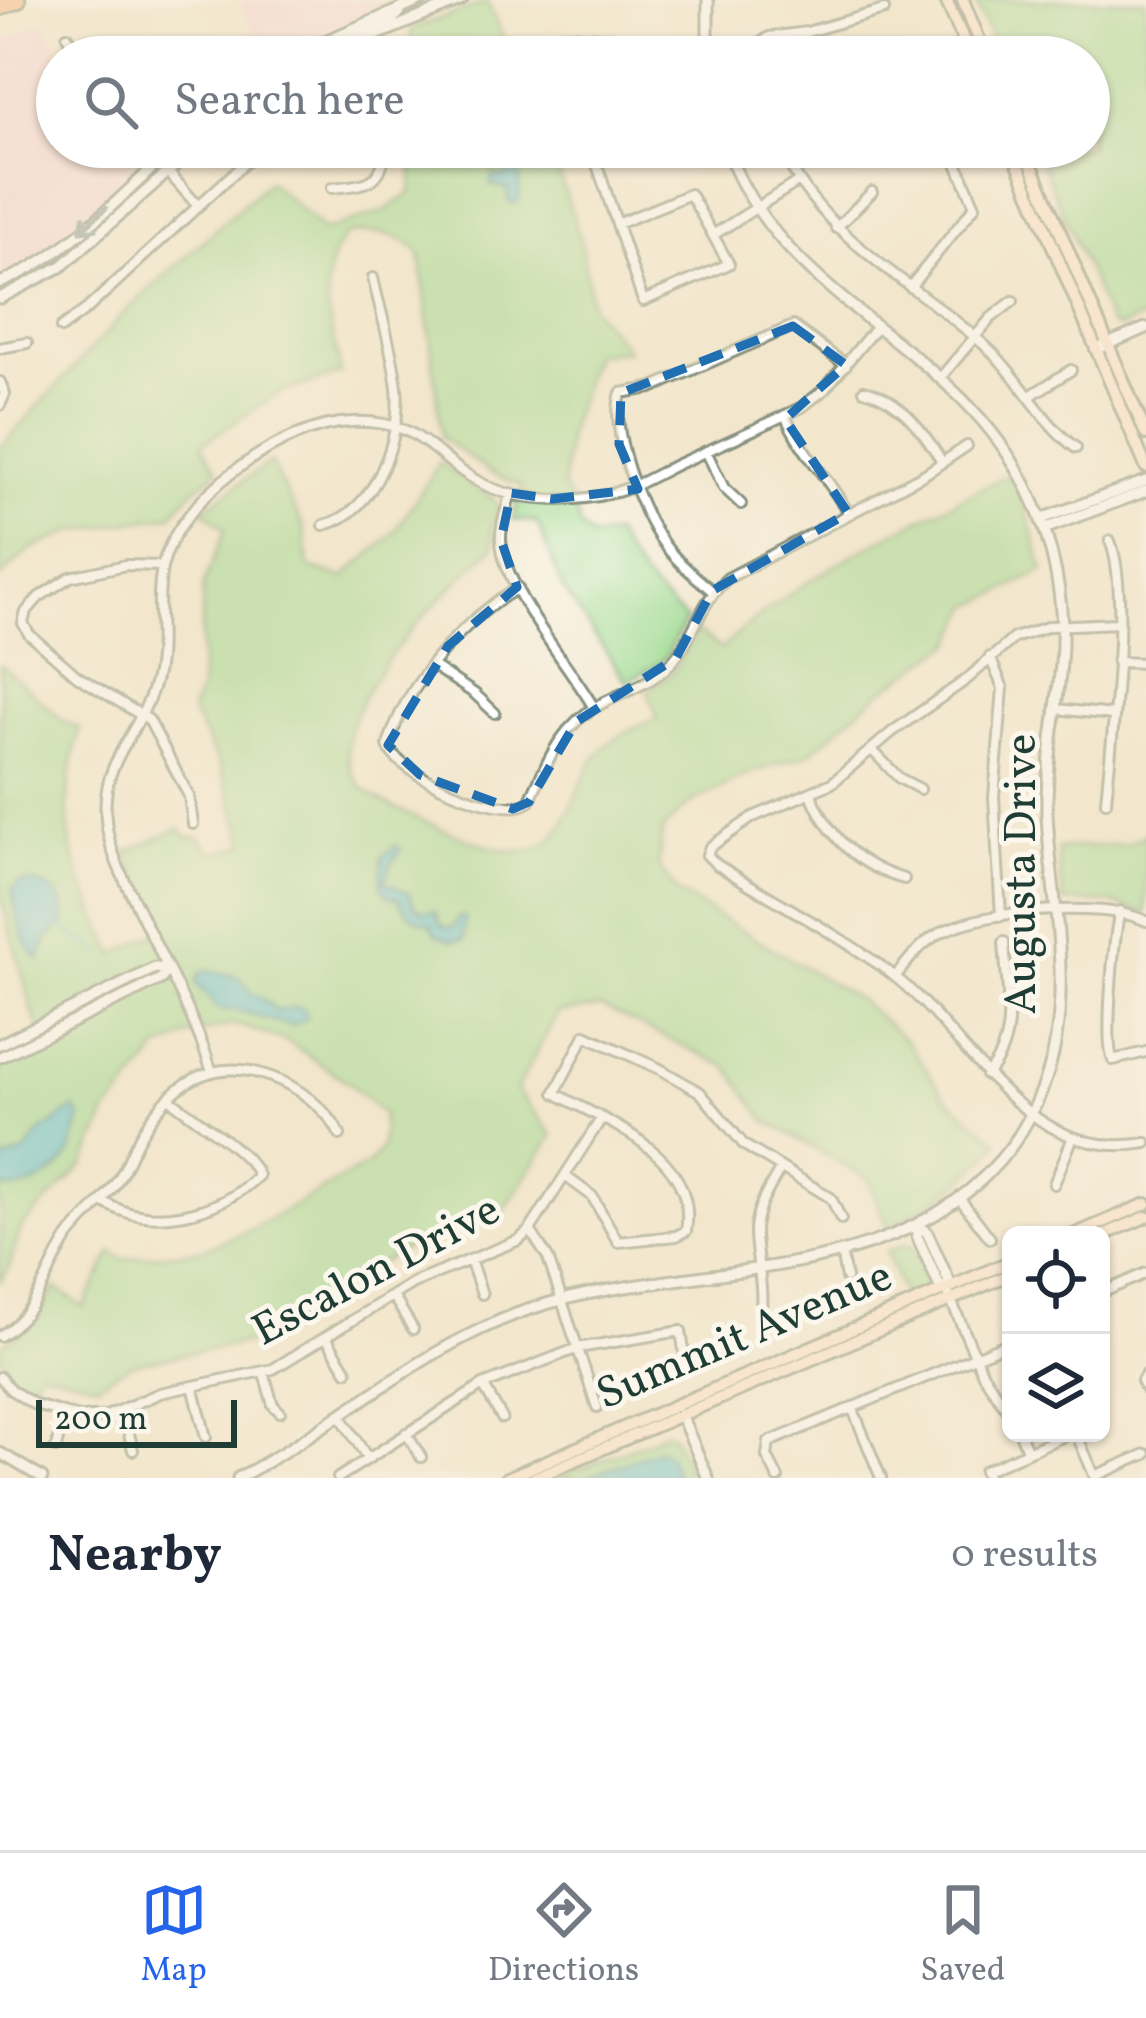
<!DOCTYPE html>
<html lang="en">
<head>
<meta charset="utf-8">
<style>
  :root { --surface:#fff; --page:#f6f6f7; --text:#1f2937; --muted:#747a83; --line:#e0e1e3; --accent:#2563eb }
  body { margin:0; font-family:Vollkorn,serif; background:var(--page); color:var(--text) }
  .controls { position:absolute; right:36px; bottom:36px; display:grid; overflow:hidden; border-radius:18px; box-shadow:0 3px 9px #0004 }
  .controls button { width:108px; height:108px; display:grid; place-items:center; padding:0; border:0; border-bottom:3px solid var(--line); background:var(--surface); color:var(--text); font:60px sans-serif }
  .scale { position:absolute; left:36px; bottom:30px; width:201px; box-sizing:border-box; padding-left:12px; border:6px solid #1f3d34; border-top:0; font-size:33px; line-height:42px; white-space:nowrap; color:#1f3d34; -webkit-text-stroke:9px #fbf7ec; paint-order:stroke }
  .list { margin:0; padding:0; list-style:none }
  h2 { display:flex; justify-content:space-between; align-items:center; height:156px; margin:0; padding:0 48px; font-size:51px }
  h2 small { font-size:39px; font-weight:400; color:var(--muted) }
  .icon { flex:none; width:66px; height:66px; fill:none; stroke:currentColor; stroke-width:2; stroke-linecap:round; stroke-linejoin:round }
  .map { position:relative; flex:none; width:1146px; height:1478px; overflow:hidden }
  .search { position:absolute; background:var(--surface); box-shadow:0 3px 9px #0004; left:36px; right:36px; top:36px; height:132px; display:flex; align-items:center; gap:30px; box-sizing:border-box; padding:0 42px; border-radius:66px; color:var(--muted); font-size:45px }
  .sheet { height:372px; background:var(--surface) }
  nav { display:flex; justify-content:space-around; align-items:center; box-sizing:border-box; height:168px; border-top:3px solid var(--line); background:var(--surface); font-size:33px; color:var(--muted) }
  nav a { display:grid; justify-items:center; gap:6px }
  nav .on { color:var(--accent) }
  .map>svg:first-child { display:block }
</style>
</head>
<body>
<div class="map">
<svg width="1146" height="1478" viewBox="0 0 1146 1478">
  <rect width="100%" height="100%" fill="#fbf7ec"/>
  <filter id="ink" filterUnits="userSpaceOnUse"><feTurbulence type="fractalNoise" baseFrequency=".00833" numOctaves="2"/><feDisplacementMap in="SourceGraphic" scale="24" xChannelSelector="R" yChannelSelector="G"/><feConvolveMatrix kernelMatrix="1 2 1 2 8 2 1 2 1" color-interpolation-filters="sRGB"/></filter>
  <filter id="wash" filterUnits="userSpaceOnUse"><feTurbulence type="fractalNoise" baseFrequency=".004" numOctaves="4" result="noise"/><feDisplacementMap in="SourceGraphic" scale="48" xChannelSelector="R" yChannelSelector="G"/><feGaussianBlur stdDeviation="2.7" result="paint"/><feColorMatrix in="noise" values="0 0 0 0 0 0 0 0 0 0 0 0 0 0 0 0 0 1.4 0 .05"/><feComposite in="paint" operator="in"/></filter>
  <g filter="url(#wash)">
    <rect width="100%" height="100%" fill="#f2e6cc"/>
    <path fill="#f7cfd5" d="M 239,0 L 395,0 L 270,57 L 263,57 Z
      M 45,22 L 60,57 L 57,57 L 57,147 L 125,147 L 134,159 L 134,172 L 37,256 L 0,274 L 0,41 Z"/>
    <path fill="#9bda90" stroke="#5d8c62" stroke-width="3" d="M 975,0 L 1146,0 L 1146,317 L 1119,328 L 1110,324 L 1035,147 L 1089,147 L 1089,57 L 999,57 Z
      M 487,2 L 512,57 L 412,57 L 411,29 Z
      M 415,147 L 550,147 L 581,241 L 592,308 L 628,350 L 593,354 L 568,433 L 563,488 L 576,507 L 579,526 L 592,538 L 615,535 C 631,570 657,594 686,620 L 664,660 L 627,682 L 563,589 L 537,522 L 513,520 L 522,486 L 489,472 L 442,438 L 420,253 C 397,231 378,231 347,234 C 311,273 332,327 341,374 L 281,392 L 202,444 L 218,471 L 191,492 L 172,515 L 72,532 L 31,549 L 0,578 L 0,448 L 126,311 L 269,181 L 324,231 L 385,211 L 411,193 Z
      M 270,462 L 304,528 L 309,567 L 343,578 L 394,533 L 440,462 L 493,498 L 498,506 L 492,529 L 494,547 C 449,589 304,720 361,786 C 373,800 423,821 442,829 C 469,839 511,860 539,847 C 572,831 575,783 597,756 C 612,736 636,728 658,718 L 647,690 L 672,673 L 698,632 L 721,649 C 804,571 909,526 1009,474 L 1024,503 L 1044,571 L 970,607 L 953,643 L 881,691 L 809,754 L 750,773 L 688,805 L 663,829 L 658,865 L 678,893 L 858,999 L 907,1042 L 946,1097 L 999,1142 C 969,1181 932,1205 888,1228 L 868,1179 L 765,1120 L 728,1067 L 601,1007 L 558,1013 L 516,1090 L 553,1135 L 501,1215 L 401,1250 L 258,1341 L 130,1364 L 98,1384 L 41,1370 L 26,1391 C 11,1378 0,1367 0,1346 L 33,1322 L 55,1288 L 84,1307 L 112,1252 L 122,1259 L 202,1250 L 254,1228 L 369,1164 L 382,1147 L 383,1114 L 348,1082 L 287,1041 L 234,1024 L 188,1036 L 160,1049 L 108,1112 L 84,1165 L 21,1228 L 9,1268 L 0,1281 L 0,1067 L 46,1044 L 34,1016 L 0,895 L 0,664 L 64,721 L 80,729 C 53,830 72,863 115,954 L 163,930 L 125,853 L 180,828 L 187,837 L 199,837 L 215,854 L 246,844 L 220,766 L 191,711 L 200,690 L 203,587 L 225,530 L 203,509 Z
      M 1146,834 L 1146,914 L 1112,903 L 1063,902 L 1057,849 L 1127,844 Z
      M 905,1245 L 912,1248 L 927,1281 L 924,1290 L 904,1298 L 886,1252 Z
      M 665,1431 L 673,1435 L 692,1478 L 556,1478 L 649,1441 Z"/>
    <path fill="#52bfcc" stroke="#387e80" stroke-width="3" d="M 497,147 L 509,149 L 520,179 L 519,199 L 514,204 L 508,201 L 507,189 L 490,185 L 493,175 L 503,178 L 507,174 L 503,165 L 493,168 L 487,166 L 488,159 L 496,155 Z
      M 397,845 L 401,851 L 393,860 L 385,881 L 410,894 L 414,905 L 423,912 L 435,911 L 440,923 L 447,928 L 453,927 L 459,917 L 465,917 L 464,939 L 453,941 L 436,934 L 431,924 C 415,920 406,914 399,899 L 389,896 L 381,887 L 382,857 Z
      M 22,882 C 49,882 67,895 65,923 L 47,939 L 39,959 C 21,944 15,912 12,889 Z
      M 207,970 L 239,977 L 252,994 L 265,1000 L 277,1011 L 294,1007 L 305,1010 L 307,1018 L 291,1026 L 236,1010 L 218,1009 L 196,983 L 199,974 Z
      M 75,1108 L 81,1118 C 77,1129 74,1146 69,1155 C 58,1175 24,1194 2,1188 L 1,1162 L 26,1152 L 38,1134 Z
      M 659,1450 L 669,1455 L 677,1478 L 584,1478 Z"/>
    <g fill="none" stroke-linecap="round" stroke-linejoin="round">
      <path stroke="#52bfcc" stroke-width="3" d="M 63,926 C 75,940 89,942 101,955"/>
    </g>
  </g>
  <g filter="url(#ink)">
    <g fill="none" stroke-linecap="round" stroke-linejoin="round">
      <defs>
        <path id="minor" d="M 67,36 L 78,57
          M 558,57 L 555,39 L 565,35 L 648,40 L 653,44 L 654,57
          M 758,57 L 758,45 L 769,37 L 807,32 L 884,10
          M 146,147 L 198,206
          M 591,147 L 643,301 L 729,264 L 690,194 L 617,224
          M 781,147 C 822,241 919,284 991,351 C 1022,381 1042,423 1076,448
          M 332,188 C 365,184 383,186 385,147
          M 836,228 L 872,192
          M 713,235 L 799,181
          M 910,287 L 975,206 L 950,147
          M 61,328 L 87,309 L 262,147
          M 0,348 L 27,343
          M 941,377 L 991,318 L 1013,301
          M 0,382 L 5,394 L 0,405
          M 864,390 C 901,399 923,431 942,462
          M 1030,396 L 1071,370
          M 785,415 C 801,452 829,478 848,513
          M 706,451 L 724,488 L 741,504
          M 511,493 C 507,508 500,524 501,540 C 503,589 569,664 594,708
          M 324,525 C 376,513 402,436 397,388 C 393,351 381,314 373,278
          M 162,566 L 126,565 L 70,577 L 39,597 L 26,612 L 23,623 L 29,634 L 77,676 L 149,720 L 189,796 L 193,824
          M 518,588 C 464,619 406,684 388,745 C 395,774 504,821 529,802 C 547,763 559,727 599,705 C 624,691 651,685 671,663 C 695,637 699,602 728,578 L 925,474 L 967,446
          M 712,591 C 695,576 677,562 664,544 C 641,514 609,430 621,393 L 651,388 L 793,326 L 846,365
          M 1118,623 L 1050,626 L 1014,638 L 966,680 L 892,732 L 832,783 L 753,817 L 710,847 L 707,855 L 716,864 C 772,900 835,932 889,972 C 971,1034 1022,1164 1146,1143
          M 990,657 L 1003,688 L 994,797 L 1001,916
          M 1117,662 L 1146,663
          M 433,666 L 475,694 L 495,713
          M 1056,709 L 1113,715
          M 872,750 L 899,778 L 920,789
          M 811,794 C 828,836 858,866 904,879
          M 1106,802 C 1111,741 1131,593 1110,541
          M 1120,911 C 1114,935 1104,1043 1113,1060 L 1146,1052
          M 895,977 C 907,962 919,946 935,936 C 974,910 1104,900 1146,921
          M 211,1069 C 194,1015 165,964 140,912 C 127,885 112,859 107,828 C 97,761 137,741 154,685 C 166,647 154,607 162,568 C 177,498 282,424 352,422 C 426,419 433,461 487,486 C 524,503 574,503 612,493 C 635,488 657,474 678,464 C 720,445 761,427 802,407 L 825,389 L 877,326
          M 986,1075 C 1020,1040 1006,987 1004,942
          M 565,1176 L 592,1196 L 618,1242 L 676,1236 L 686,1231 C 699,1154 607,1123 555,1093 L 585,1035 L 660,1069 L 700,1092 L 744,1145 L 831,1198 L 841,1219
          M 1054,1184 L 1073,1137
          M 960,1199 L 990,1238
          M 102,1201 C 150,1231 218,1215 258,1176 C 253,1154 190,1116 170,1099
          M 530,1230 L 548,1258 L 597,1407
          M 841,1252 L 846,1278
          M 470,1260 L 482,1294
          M 946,1289 L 983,1374 L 1011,1416
          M 1101,1293 L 1146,1273
          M 393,1296 L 413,1329
          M 761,1309 C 764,1282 755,1258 755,1231 C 756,1207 770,1187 781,1168
          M 0,1336 C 39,1312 44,1274 67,1239 C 81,1219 102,1204 116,1183 C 125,1171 130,1155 137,1142 C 166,1087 209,1054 271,1077 C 297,1086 328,1109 340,1135
          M 326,1337 L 347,1371
          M 264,1373 L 273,1405 L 280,1412
          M 1146,1374 L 1142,1381 L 1146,1390
          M 0,1377 L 11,1390 L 35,1405 L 77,1417 L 104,1417 L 160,1393 L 273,1369 L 413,1283 L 519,1240 L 530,1230 L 601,1119
          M 483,1385 L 502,1418
          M 193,1386 L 206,1437
          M 852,1407 L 881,1478
          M 123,1410 L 133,1450
          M 340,1415 L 368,1459
          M 406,1433 L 421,1457
          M 1020,1433 L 1027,1450
          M 1076,1433 L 1095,1477
          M 56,1448 L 64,1414
          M 1095,1476 L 1146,1454
          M 338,1478 L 483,1385 L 578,1348 L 681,1331 L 686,1364
          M 778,1478 L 767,1456 L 769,1442 L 1011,1342
          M 988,1478 L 984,1471 L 1071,1433"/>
        <path id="tertiary" d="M 708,0 L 708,57
          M 342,46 C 359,30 390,29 402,9
          M 287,57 L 422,0
          M 323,57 L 462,0
          M 0,283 C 68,255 121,196 175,147
          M 0,298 L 62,266 L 196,147
          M 1096,349 L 1146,328
          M 1041,519 L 1146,481
          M 1044,529 L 1146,491
          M 0,1044 L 155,968 L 168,969
          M 0,1057 L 161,979 L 168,969
          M 918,1226 L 927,1232 L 949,1281 L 946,1289
          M 918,1226 L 917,1236 L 939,1285 L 946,1289
          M 681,1415 L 708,1478
          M 0,1453 L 42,1478
          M 238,1478 C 338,1426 423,1344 533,1308 C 691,1257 904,1294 1013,1144 C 1038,1109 1054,1065 1058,1023 C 1066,954 1050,882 1047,813 C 1046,763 1057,713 1061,663 C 1066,603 1054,542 1027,488 C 957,342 782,304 726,147"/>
        <path id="secondary" d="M 946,0 L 971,57
          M 963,0 L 986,57
          M 1011,147 L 1146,467
          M 1024,147 L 1146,434
          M 1073,1235 L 1146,1204
          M 1101,1236 L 1146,1217
          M 507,1478 L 1011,1261
          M 534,1478 L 1011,1274"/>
        <path id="motorway" d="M 0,7 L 17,0"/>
      </defs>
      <use href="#minor" stroke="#889280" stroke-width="14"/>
      <use href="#tertiary" stroke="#889280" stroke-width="15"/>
      <use href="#secondary" stroke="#889280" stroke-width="16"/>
      <use href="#motorway" stroke="#889280" stroke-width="21"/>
      <use href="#minor" stroke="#fff" stroke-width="8"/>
      <use href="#tertiary" stroke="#fff" stroke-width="9"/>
      <use href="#secondary" stroke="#fde4d1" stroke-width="10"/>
      <use href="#motorway" stroke="#fbbb8d" stroke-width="15"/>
    </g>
    <defs><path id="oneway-shaft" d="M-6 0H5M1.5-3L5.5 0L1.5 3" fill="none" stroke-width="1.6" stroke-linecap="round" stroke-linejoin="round" transform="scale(3)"/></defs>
    <use stroke="#8f9e9a" href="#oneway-shaft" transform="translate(93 220) rotate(138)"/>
  </g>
  <path d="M0 0H1146V1478H0ZM 793,326 L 846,365 L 785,419 L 848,513 L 712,591 L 676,658 L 576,722 L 529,802 L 513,809 L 420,775 L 388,745 L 448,646 L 517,587 L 501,540 L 511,493 L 552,499 L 638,489 L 619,444 L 621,393 Z" fill="#f2e6cc" fill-opacity=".55" fill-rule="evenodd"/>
  <path fill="none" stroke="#1f6fb2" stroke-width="9" stroke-dasharray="24 15" stroke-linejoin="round" d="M 793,326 L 846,365 L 785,419 L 848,513 L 712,591 L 676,658 L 576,722 L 529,802 L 513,809 L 420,775 L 388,745 L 448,646 L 517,587 L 501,540 L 511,493 L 552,499 L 638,489 L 619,444 L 621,393 Z"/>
  <g text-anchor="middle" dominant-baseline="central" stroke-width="10" stroke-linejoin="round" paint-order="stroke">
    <g font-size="45" fill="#1f3d34" stroke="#fbf7ec">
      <text transform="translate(1023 874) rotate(-90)">Augusta Drive</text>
      <text transform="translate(377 1272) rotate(-28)">Escalon Drive</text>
      <text transform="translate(745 1337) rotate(-23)">Summit Avenue</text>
    </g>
  </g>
</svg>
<div class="controls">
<button><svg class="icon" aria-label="locate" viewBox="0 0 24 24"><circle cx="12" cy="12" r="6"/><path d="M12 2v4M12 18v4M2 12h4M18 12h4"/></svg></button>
<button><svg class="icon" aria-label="layers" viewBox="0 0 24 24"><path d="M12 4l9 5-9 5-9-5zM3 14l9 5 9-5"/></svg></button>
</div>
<div class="scale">200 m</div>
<div class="search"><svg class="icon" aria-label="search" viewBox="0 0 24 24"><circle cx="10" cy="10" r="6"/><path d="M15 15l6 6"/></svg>Search here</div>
</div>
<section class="sheet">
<h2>Nearby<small>0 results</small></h2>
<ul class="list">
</ul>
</section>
<nav>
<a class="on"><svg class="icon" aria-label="map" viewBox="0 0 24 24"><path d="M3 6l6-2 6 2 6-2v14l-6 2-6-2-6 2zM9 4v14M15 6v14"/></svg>Map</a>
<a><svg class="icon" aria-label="directions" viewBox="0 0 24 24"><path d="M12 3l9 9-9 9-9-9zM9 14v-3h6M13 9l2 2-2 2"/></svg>Directions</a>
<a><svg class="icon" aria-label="saved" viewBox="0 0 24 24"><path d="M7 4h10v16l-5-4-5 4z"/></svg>Saved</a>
</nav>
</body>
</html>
